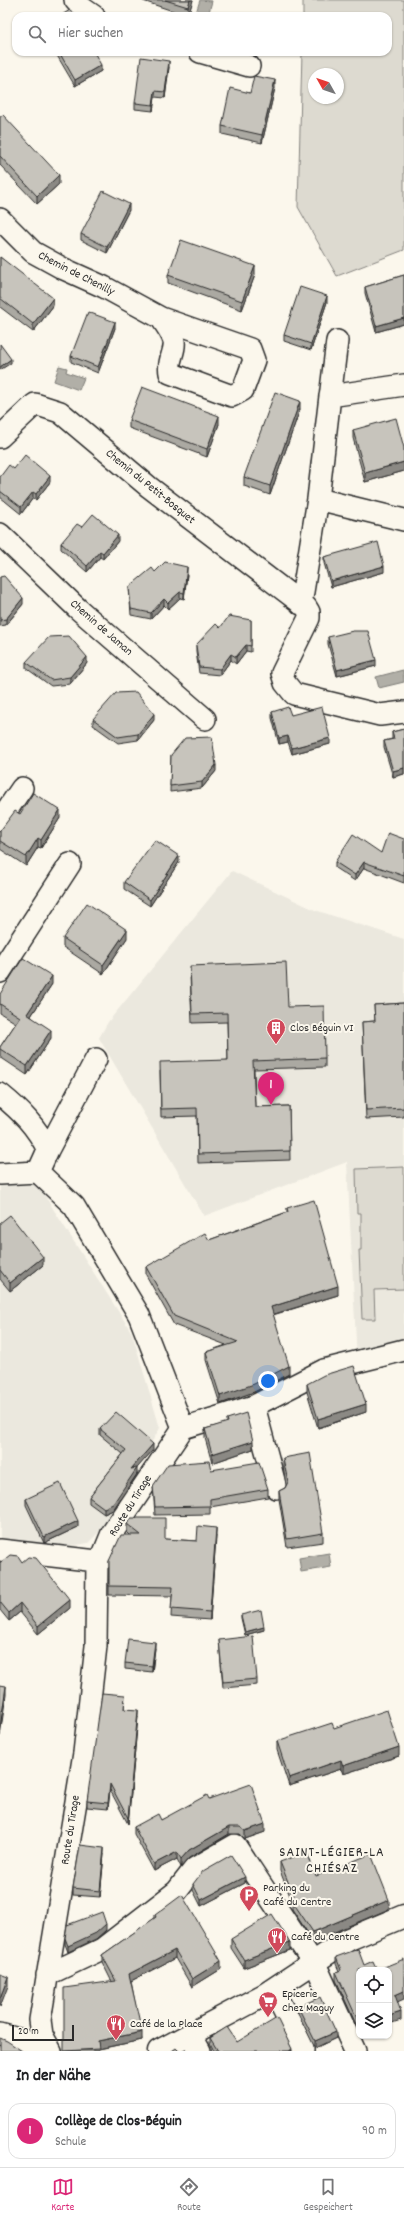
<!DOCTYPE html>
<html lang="de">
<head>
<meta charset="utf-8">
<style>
  :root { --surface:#fff; --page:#f6f6f6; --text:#202124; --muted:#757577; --line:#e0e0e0; --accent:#db2777 }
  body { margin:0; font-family:Dekko,sans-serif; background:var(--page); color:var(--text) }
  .controls { position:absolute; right:12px; bottom:12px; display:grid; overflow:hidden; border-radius:8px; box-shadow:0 1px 3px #0004 }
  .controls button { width:36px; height:36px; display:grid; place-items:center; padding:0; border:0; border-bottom:1px solid var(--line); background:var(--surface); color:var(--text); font:20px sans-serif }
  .compass { position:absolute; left:308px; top:68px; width:36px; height:36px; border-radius:50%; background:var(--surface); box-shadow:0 1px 3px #0004; rotate:310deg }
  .scale { position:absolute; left:12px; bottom:10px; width:62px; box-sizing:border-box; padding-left:4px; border:2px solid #2b2b2b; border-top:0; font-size:11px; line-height:14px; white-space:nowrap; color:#2b2b2b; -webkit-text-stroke:3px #fbf7ec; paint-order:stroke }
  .you { position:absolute; left:268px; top:1381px; width:14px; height:14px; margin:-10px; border:3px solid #fff; border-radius:50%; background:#1a73e8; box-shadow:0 0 0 6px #1a73e833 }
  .badge { display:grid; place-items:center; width:26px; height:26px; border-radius:50%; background:var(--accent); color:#fff; font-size:13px; font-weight:700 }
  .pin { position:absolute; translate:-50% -33px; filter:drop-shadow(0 1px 2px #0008) }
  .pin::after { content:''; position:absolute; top:21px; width:14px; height:12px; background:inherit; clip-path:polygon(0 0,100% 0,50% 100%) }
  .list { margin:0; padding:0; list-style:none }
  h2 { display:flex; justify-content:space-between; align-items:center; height:52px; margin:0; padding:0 16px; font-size:17px }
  h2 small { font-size:13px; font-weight:400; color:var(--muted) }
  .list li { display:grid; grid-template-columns:26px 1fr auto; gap:12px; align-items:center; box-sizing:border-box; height:56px; margin:0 8px 8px; padding:0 8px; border:1px solid var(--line); border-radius:12px }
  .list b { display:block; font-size:15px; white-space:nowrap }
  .list p { margin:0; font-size:13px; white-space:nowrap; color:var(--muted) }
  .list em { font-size:13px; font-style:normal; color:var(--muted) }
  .icon { flex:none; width:22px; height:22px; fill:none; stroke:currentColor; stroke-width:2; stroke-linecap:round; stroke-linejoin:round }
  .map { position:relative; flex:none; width:404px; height:2051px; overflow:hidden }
  .search { position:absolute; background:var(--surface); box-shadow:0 1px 3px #0004; left:12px; right:12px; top:12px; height:44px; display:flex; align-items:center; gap:10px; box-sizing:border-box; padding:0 14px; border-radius:12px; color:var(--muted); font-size:15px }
  .sheet { height:116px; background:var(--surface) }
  nav { display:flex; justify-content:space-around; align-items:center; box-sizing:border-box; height:56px; border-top:1px solid var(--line); background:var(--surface); font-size:11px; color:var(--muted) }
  nav a { display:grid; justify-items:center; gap:2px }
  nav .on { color:var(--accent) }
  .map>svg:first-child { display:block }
</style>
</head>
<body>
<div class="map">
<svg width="404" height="2051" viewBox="0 0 404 2051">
  <rect width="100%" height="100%" fill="#fbf7ec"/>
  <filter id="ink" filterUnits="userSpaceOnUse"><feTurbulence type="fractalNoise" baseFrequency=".025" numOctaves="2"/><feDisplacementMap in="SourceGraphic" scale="8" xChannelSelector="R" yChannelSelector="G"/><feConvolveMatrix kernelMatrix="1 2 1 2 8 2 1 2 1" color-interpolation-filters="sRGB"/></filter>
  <g filter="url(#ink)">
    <path fill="#ebe8de" d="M 232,871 L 315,910 L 404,939 L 404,1350 L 357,1362 L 347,1162 L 204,1216 L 99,1038 L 108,1022 Z
      M 0,1184 L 38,1185 L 132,1333 L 160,1428 L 100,1531 L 88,1543 L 60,1548 L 0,1541 Z"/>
    <path fill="#dddad0" stroke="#84827e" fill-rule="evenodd" d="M 303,0 L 404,0 L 404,250 L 337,276 L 298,207 L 302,52 L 388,52 L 388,16 L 303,16 ZM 314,74 L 338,74 L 338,98 L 314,98 Z
      M 404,1167 L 404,1289 L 374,1290 L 375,1319 L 362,1319 L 359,1250 L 361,1250 L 361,1213 L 357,1213 L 356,1169 Z"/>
    <path fill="#b1afa7" stroke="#7b7a75" d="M 200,0 L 212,1 L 208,16 L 195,16 Z
      M 59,366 L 67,368 L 66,372 L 84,378 L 79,390 L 54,381 Z
      M 403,670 L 404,682 L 379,688 L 376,677 Z
      M 329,1553 L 331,1567 L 301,1572 L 299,1558 Z"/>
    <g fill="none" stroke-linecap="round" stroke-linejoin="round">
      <defs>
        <path id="minor" d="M 75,0 L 81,7 L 94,16
          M 200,52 L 249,66
          M 0,219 L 33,252 L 64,269 L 104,287 L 161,318 L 250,349 L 254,360 L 243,390 L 232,396 L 170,373 C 167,360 176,352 174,341 C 172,333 165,324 161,318
          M 330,398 L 337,341
          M 0,437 L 35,404 L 60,412 L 149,487 L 306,607 L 309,612 L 309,618 L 282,673 L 285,683 L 294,694 L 380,715 L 404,712
          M 318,499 L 330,396 L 404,385
          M 0,534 L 77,608 L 205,719
          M 301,604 L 318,499 L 404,520
          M 0,820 L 22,788
          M 0,972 L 70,864
          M 0,1094 C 21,1111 36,1126 48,1150 L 38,1172 L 74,1206 L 139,1315 L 183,1428 L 112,1533 L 101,1560 L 97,1561 L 96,1646 L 84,1753 L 40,2020 L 42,2035 L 51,2051
          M 48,1150 L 96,1059
          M 0,1174 L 38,1172
          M 254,1406 L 276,1488
          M 183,1428 L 254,1406 L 324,1370 L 404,1350
          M 0,1550 L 97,1561
          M 47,1975 L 102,1949 L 177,1891 L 195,1868 L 235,1845 L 318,1970 L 355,2051
          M 273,1990 L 303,2047 L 303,2051
          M 0,2034 L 48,2047
          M 191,2035 L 200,2051"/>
        <path id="major" d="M 159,2051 L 266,1994 L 349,1939 L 404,1916"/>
      </defs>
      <use href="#minor" stroke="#2b2b2b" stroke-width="24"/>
      <use href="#major" stroke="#2b2b2b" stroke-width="25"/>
      <use href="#minor" stroke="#fbf7ec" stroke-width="21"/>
      <use href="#major" stroke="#fbf7ec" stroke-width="22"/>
    </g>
    <path fill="#aba9a2" stroke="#2b2b2b" d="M 143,0 L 193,0 L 188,16 L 143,1 Z
      M 55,52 L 94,52 L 101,71 L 75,86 Z
      M 169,67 L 165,98 L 155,97 L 153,111 L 135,109 L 135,103 Z
      M 275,88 L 262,143 L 222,134 L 222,126 L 250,93 Z
      M 0,117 L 59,184 L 37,204 L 0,165 Z
      M 129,210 L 107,253 L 81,240 L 81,234 Z
      M 0,257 L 53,306 L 33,332 L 0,307 Z
      M 168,275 L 255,275 L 242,310 L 168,283 Z
      M 404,275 L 404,324 L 376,332 L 365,293 L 365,287 Z
      M 327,302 L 311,350 L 284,341 L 284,335 Z
      M 115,328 L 98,373 L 71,362 L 71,356 Z
      M 300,409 L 270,495 L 244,486 L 244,477 Z
      M 129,420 L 219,424 L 207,457 L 129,428 Z
      M 353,430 L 404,448 L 404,471 L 365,482 L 353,438 Z
      M 14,469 L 50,482 L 36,500 L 33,498 L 21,514 L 0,497 L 0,477 Z
      M 82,527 L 118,541 L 103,559 L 100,557 L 87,572 L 61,549 L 61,543 Z
      M 324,557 L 384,572 L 331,587 L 324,563 Z
      M 155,572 L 187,574 L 184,599 L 180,598 L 168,609 L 164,605 L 151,619 L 131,615 L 129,587 Z
      M 0,577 L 23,604 L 6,625 L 0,626 Z
      M 251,620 L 251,652 L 246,651 L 236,664 L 231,660 L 220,675 L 199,673 L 196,651 L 196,645 L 220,628 Z
      M 328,637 L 376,666 L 337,676 L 328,644 Z
      M 26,662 L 87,663 L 70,684 L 51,686 L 26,668 Z
      M 272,712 L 291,715 L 330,744 L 292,754 L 288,742 L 279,744 L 272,718 Z
      M 93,719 L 154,720 L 138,740 L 118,743 L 93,725 Z
      M 404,729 L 404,774 L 393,777 L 384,747 L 384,741 L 392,739 L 392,732 Z
      M 171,755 L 216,771 L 202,788 L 170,792 Z
      M 20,814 L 60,818 L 41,848 L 38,847 L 26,866 L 0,849 L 0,831 Z
      M 404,839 L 404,883 L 364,868 L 355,881 L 335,868 L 335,862 L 381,853 Z
      M 179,862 L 150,906 L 124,889 L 124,882 Z
      M 63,938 L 127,938 L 103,974 L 63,947 Z
      M 190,974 L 288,1007 L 325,1058 L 325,1067 L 254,1069 L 255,1107 L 289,1106 L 290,1160 L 198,1163 L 197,1116 L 161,1117 L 160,1071 L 228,1060 L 227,1022 L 192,1023 Z
      M 52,984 L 31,1016 L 51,1038 L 27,1075 L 0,1057 L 0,1047 L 16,1023 L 0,1013 L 0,994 Z
      M 404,1003 L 404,1117 L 366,1119 L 362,1022 L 375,1021 L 374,1005 Z
      M 287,1208 L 338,1295 L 273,1315 L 289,1374 L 254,1392 L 220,1404 L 206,1360 L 206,1352 L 226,1345 L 174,1325 L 146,1275 L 146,1267 L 209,1240 L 287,1212 Z
      M 0,1223 L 43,1265 L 10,1291 L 0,1279 Z
      M 307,1384 L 366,1412 L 318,1428 L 307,1392 Z
      M 227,1419 L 253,1449 L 212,1463 L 205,1438 L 205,1429 L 227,1423 Z
      M 100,1429 L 153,1450 L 136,1468 L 137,1474 L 113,1510 L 104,1514 L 89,1503 L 89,1497 L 123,1454 L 100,1435 Z
      M 283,1458 L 323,1533 L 323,1542 L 287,1547 L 279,1499 L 279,1491 L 285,1488 L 286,1485 L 283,1466 Z
      M 211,1470 L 268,1489 L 268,1497 L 210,1507 L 210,1514 L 155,1515 L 153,1486 Z
      M 26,1499 L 78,1527 L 44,1543 L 26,1505 Z
      M 127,1524 L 165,1539 L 197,1541 L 216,1536 L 210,1620 L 171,1617 L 172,1596 L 109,1595 L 109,1561 L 130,1535 L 127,1532 Z
      M 22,1562 L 70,1608 L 38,1634 L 20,1612 L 9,1621 L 0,1610 L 0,1563 Z
      M 241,1615 L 264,1630 L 245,1635 L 241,1618 Z
      M 219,1640 L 257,1679 L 257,1685 L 223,1688 Z
      M 155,1648 L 152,1672 L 125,1669 L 125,1663 Z
      M 125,1701 L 124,1709 L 138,1716 L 128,1824 L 110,1790 L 108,1809 L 87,1807 L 87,1801 Z
      M 277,1741 L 399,1756 L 343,1774 L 341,1769 L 289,1786 L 277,1750 Z
      M 209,1799 L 265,1832 L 245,1839 L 240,1834 L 229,1834 L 189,1858 L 181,1867 L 177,1859 L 154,1871 L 134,1834 L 134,1827 L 161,1820 Z
      M 104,1854 L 100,1897 L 73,1895 L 73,1888 Z
      M 280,1862 L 389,1909 L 313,1941 L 292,1909 L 292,1901 L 280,1871 Z
      M 245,1883 L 201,1906 L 193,1890 L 193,1884 Z
      M 155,1915 L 221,1969 L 192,1987 L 175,1958 L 131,1981 L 142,2040 L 99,2049 L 99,2051 L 64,2051 L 112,1982 L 102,1962 L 102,1955 L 155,1918 Z
      M 106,1930 L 96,1939 L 68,1952 L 65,1944 L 65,1938 Z
      M 231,1939 L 290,1950 L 244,1968 L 231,1948 Z
      M 336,1957 L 359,1970 L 359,2031 L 336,1980 L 336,1972 L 339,1971 L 336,1964 Z
      M 298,2007 L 336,2038 L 315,2048 L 298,2013 Z
      M 210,2038 L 237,2042 L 292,2051 L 214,2051 L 210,2043 Z"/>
    <path fill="#8b8984" stroke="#2b2b2b" d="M 190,0 L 193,0 L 188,16 L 188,7 Z
      M 169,61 L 169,67 L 165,98 L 165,92 Z
      M 101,65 L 101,71 L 75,86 L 75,80 Z
      M 275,80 L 275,88 L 262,143 L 262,135 Z
      M 155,91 L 155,97 L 153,111 L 153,105 Z
      M 59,175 L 59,184 L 37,204 L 37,196 Z
      M 129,204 L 129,210 L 107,253 L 107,247 Z
      M 255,266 L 255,275 L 242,310 L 242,301 Z
      M 327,296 L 327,302 L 311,350 L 311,344 Z
      M 53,298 L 53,306 L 33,332 L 33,324 Z
      M 404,318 L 404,324 L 376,332 L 376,326 Z
      M 115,322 L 115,328 L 98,373 L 98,367 Z
      M 11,359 L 11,363 L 0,370 L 0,367 Z
      M 300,401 L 300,409 L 270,495 L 270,486 Z
      M 219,416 L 219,424 L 207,457 L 207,449 Z
      M 404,462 L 404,471 L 365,482 L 365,473 Z
      M 50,476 L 50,482 L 36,500 L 36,494 Z
      M 33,492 L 33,498 L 21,514 L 21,507 Z
      M 118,535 L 118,541 L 103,559 L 103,553 Z
      M 100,551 L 100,557 L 87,572 L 87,566 Z
      M 384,566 L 384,572 L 331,587 L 331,581 Z
      M 187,567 L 187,574 L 184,599 L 184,593 Z
      M 180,592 L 180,598 L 168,609 L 168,603 Z
      M 23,598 L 23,604 L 6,625 L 6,619 Z
      M 164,599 L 164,605 L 151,619 L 151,613 Z
      M 246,645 L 246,651 L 236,664 L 236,657 Z
      M 231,654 L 231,660 L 220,675 L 220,669 Z
      M 87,657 L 87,663 L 70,684 L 70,677 Z
      M 376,660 L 376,666 L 337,676 L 337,670 Z
      M 154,714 L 154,720 L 138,740 L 138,734 Z
      M 288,736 L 288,742 L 279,744 L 279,738 Z
      M 330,738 L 330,744 L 292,754 L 292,748 Z
      M 216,765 L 216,771 L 202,788 L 202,782 Z
      M 404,768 L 404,774 L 393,777 L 393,771 Z
      M 60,810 L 60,818 L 41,848 L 41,840 Z
      M 38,838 L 38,847 L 26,866 L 26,857 Z
      M 179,856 L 179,862 L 150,906 L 150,900 Z
      M 364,862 L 364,868 L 355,881 L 355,875 Z
      M 127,930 L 127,938 L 103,974 L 103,965 Z
      M 52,976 L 52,984 L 27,1022 L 27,1014 Z
      M 51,1030 L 51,1038 L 27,1075 L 27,1066 Z
      M 43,1257 L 43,1265 L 10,1291 L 10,1283 Z
      M 338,1286 L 338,1295 L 271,1315 L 271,1307 Z
      M 289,1366 L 289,1374 L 254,1392 L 220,1404 L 220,1396 Z
      M 366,1404 L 366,1412 L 318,1428 L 318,1419 Z
      M 253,1441 L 253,1449 L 212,1463 L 212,1454 Z
      M 153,1444 L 153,1450 L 131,1475 L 131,1469 Z
      M 137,1468 L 137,1474 L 113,1510 L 104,1514 L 104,1508 Z
      M 78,1521 L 78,1527 L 44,1543 L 44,1537 Z
      M 216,1528 L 216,1536 L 210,1620 L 210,1612 Z
      M 70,1600 L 70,1608 L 38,1634 L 38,1626 Z
      M 20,1603 L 20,1612 L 9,1621 L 9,1613 Z
      M 264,1627 L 264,1630 L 245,1635 L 245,1632 Z
      M 155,1642 L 155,1648 L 152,1672 L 152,1666 Z
      M 6,1686 L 6,1695 L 0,1736 L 0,1728 Z
      M 138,1710 L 138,1716 L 128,1824 L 128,1818 Z
      M 399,1747 L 399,1756 L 343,1774 L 343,1766 Z
      M 341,1760 L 341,1769 L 289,1786 L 289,1778 Z
      M 110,1784 L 110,1790 L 108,1809 L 108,1803 Z
      M 265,1824 L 265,1832 L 245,1839 L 245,1831 Z
      M 229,1827 L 229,1834 L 189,1858 L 181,1867 L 181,1859 L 189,1850 Z
      M 104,1848 L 104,1854 L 100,1897 L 100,1891 Z
      M 177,1852 L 177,1859 L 154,1871 L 154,1864 Z
      M 245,1877 L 245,1883 L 201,1906 L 201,1900 Z
      M 389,1900 L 389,1909 L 313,1941 L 313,1932 Z
      M 106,1924 L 106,1930 L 96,1939 L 68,1952 L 68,1946 Z
      M 290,1942 L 290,1950 L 244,1968 L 244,1960 Z
      M 175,1950 L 175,1958 L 129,1982 L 129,1974 Z
      M 221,1961 L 221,1969 L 192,1987 L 192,1979 Z
      M 8,1977 L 8,1986 L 0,2007 L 0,1998 Z
      M 404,1991 L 404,1999 L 395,2003 L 395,1995 Z
      M 401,2012 L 401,2020 L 389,2024 L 389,2016 Z
      M 142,2032 L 142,2040 L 98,2049 L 98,2041 Z
      M 336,2032 L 336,2038 L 315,2048 L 315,2041 Z"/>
    <path fill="#c7c4bc" stroke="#2b2b2b" d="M 165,0 L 190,0 L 188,7 Z
      M 70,10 L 78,16 L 60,16 Z
      M 59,52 L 94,52 L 101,65 L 75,80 Z
      M 141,57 L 169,61 L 165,92 L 155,91 L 153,105 L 135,103 Z
      M 254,76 L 275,80 L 262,135 L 222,126 L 230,88 L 250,93 Z
      M 3,115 L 59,175 L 37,196 L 0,156 L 0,117 Z
      M 103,191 L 129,204 L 107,247 L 81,234 Z
      M 181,240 L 255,266 L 242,301 L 168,275 Z
      M 0,257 L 53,298 L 33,324 L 0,298 Z
      M 404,275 L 404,318 L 376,326 L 365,287 Z
      M 300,287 L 327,296 L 311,344 L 284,335 Z
      M 88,312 L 115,322 L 98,367 L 71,356 Z
      M 0,344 L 11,359 L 0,367 Z
      M 142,387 L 219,416 L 207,449 L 129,420 Z
      M 275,392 L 300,401 L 270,486 L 244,477 Z
      M 396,418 L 404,448 L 404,462 L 365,473 L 353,430 Z
      M 25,455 L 50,476 L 36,494 L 33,492 L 21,507 L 0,491 L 0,477 L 9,465 L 14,469 Z
      M 93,514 L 118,535 L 103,553 L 100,551 L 87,566 L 61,543 L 77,524 L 82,527 Z
      M 378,542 L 384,566 L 331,581 L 324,557 Z
      M 165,562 L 187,567 L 184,593 L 180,592 L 168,603 L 164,599 L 151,613 L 131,609 L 129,587 L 152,568 L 155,572 Z
      M 4,576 L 23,598 L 6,619 L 0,620 L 0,577 Z
      M 229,616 L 251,620 L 251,646 L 246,645 L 236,657 L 231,654 L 220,669 L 199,667 L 196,645 L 216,624 L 220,628 Z
      M 353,631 L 368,631 L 376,660 L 337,670 L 328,637 Z
      M 69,636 L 87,657 L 70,677 L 51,680 L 26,662 L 49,637 Z
      M 136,692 L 154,714 L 138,734 L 118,737 L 93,719 L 116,693 Z
      M 288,707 L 291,715 L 322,707 L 330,738 L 292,748 L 288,736 L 279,738 L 272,712 Z
      M 404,729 L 404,768 L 393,771 L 384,741 L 394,739 L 392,732 Z
      M 212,737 L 216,765 L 202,782 L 170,786 L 171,755 L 185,738 Z
      M 33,793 L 60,810 L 41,840 L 38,838 L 26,857 L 0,841 L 0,831 L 15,811 L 20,814 Z
      M 388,833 L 404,839 L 404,876 L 364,862 L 355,875 L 335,862 L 353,834 L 381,853 Z
      M 155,840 L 179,856 L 150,900 L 124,882 Z
      M 87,903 L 127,930 L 103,965 L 63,938 Z
      M 23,958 L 52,976 L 27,1014 L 51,1030 L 27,1066 L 0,1049 L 0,1047 L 20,1017 L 0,1004 L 0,994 Z
      M 286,962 L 288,1007 L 324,1006 L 325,1058 L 253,1061 L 255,1107 L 289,1106 L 290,1151 L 198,1154 L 197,1108 L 161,1109 L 160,1062 L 228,1060 L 227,1013 L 192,1014 L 190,966 Z
      M 404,1003 L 404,1108 L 366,1110 L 362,1022 L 375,1021 L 374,1005 Z
      M 314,1200 L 338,1286 L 271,1307 L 289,1366 L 254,1384 L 220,1396 L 206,1352 L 238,1342 L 174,1316 L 146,1267 L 205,1233 L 209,1240 L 288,1212 L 287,1208 Z
      M 10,1215 L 43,1257 L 10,1283 L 0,1270 L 0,1223 Z
      M 354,1366 L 366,1404 L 318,1419 L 307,1384 L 324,1375 Z
      M 116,1412 L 153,1444 L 131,1469 L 137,1468 L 113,1504 L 104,1508 L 89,1497 L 126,1450 L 100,1429 Z
      M 246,1413 L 253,1441 L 212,1454 L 205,1429 L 228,1422 L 227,1419 Z
      M 310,1453 L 323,1533 L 287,1539 L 279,1491 L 285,1488 L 288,1482 L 283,1458 Z
      M 209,1461 L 211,1470 L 259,1462 L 268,1489 L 210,1499 L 210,1506 L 155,1507 L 153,1486 L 168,1464 Z
      M 60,1483 L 78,1521 L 44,1537 L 26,1499 Z
      M 131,1518 L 165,1518 L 165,1539 L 197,1541 L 198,1526 L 216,1528 L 210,1612 L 171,1609 L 173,1587 L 109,1586 L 109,1561 L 121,1535 L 141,1535 L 127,1524 Z
      M 10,1555 L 18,1556 L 22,1562 L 28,1557 L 36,1558 L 70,1600 L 38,1626 L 20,1603 L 9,1613 L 0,1602 L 0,1563 Z
      M 261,1610 L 264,1627 L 245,1632 L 241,1615 Z
      M 253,1636 L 257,1679 L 223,1682 L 219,1640 Z
      M 128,1639 L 155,1642 L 152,1666 L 125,1663 Z
      M 0,1685 L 6,1686 L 0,1728 Z
      M 102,1693 L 125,1695 L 124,1709 L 138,1710 L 128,1818 L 110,1784 L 108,1803 L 87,1801 Z
      M 387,1710 L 399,1747 L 343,1766 L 341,1760 L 289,1778 L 277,1741 L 332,1723 L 334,1728 Z
      M 251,1784 L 265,1824 L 245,1831 L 240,1827 L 229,1827 L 189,1850 L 181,1859 L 177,1852 L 154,1864 L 134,1827 L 158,1814 L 161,1820 L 207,1795 L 209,1799 Z
      M 80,1845 L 104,1848 L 100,1891 L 73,1888 Z
      M 307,1852 L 316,1876 L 371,1854 L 389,1900 L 313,1932 L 292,1901 L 295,1899 L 280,1862 Z
      M 231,1855 L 245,1877 L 201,1900 L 193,1884 L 203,1871 Z
      M 182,1895 L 221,1961 L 192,1979 L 175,1950 L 129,1974 L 142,2032 L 98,2041 L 99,2049 L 64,2051 L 64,1988 L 116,1981 L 102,1955 L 156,1917 L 155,1915 Z
      M 102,1912 L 106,1924 L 96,1933 L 68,1946 L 65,1938 L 67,1925 Z
      M 272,1914 L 290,1942 L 244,1960 L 231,1939 Z
      M 358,1949 L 364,1965 L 373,1961 L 377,1970 L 359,1970 L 359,2023 L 336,1972 L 341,1970 L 336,1957 Z
      M 404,1959 L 404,1991 L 395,1995 L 401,2012 L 389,2016 L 389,1970 L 377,1970 Z
      M 0,1974 L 8,1977 L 0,1998 Z
      M 320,1997 L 336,2032 L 315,2041 L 298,2007 Z
      M 277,2018 L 292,2049 L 289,2051 L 218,2051 L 210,2038 L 227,2027 L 237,2042 Z
      M 0,2038 L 7,2041 L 22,2051 L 0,2051 Z
      M 176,2048 L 179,2051 L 172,2051 Z"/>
  </g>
  <defs>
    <symbol id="building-pin" viewBox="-11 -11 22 30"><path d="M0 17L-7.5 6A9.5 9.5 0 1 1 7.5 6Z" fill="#d1495b" stroke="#fbf7ec"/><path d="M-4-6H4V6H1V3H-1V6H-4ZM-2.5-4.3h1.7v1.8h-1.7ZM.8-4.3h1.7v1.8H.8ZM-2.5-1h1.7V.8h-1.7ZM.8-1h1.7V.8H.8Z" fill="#fff"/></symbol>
    <symbol id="parking-pin" viewBox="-11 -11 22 30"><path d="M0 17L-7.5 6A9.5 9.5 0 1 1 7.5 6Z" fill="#d1495b" stroke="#fbf7ec"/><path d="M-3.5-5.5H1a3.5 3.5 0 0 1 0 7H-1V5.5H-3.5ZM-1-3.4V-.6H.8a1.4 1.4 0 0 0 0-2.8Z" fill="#fff"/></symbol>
    <symbol id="restaurant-pin" viewBox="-11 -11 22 30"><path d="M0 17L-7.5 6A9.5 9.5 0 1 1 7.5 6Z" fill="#d1495b" stroke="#fbf7ec"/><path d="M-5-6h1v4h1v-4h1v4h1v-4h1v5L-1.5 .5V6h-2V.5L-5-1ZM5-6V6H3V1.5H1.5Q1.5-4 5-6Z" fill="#fff"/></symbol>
    <symbol id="supermarket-pin" viewBox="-11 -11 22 30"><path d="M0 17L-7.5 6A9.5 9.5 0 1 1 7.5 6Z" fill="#d1495b" stroke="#fbf7ec"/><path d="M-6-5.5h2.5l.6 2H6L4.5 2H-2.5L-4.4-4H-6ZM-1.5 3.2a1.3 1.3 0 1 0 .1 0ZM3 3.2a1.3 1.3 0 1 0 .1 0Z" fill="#fff"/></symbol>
  </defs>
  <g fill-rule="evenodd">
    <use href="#building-pin" x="265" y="1017" width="22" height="30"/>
    <use href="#parking-pin" x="238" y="1884" width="22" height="30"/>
    <use href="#restaurant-pin" x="266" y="1926" width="22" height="30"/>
    <use href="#supermarket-pin" x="257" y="1990" width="22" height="30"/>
    <use href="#restaurant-pin" x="105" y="2013" width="22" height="30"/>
  </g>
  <g text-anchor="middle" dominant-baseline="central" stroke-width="4" stroke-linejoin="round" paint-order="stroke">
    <g font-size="12" fill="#2b2b2b" stroke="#fbf7ec">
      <text transform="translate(76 274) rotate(27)">Chemin de Chenilly</text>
      <text transform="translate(150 487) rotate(39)">Chemin du Petit-Bosquet</text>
      <text transform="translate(101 628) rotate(41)">Chemin de Jaman</text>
      <text transform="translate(131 1506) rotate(-58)">Route du Tirage</text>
      <text transform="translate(71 1830) rotate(-81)">Route du Tirage</text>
    </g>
    <g font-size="12" fill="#2b2b2b" stroke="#fbf7ec" text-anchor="start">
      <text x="290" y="1028">Clos Béguin VI</text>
      <text x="263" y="1888">Parking du<tspan x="263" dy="14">Café du Centre</tspan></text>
      <text x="291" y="1937">Café du Centre</text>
      <text x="282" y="1994">Epicerie<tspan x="282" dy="14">Chez Maguy</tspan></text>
      <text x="130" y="2024">Café de la Place</text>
    </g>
    <g font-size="14" letter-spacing="1" fill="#2b2b2b" stroke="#fbf7ec">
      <text x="332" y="1853">SAINT-LÉGIER-LA<tspan x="332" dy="16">CHIÉSAZ</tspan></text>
    </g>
  </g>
</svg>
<div class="controls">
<button><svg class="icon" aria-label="locate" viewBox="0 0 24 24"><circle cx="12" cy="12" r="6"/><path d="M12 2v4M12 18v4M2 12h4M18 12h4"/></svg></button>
<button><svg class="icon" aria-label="layers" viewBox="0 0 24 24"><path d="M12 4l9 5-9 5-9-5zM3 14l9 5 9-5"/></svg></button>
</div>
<svg class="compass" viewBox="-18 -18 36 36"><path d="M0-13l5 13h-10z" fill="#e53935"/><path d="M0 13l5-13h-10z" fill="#757577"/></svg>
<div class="scale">20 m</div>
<div class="you"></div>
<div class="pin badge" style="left:271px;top:1105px">1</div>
<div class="search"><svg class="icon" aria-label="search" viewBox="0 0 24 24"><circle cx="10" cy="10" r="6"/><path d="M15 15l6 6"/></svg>Hier suchen</div>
</div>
<section class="sheet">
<h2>In der Nähe<small></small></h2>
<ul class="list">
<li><span class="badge">1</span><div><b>Collège de Clos-Béguin</b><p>Schule</p></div><em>90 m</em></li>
</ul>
</section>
<nav>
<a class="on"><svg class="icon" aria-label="map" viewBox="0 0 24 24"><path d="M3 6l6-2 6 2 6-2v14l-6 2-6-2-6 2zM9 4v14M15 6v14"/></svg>Karte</a>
<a><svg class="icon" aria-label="directions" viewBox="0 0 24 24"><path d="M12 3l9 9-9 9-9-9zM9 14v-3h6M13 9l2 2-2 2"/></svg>Route</a>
<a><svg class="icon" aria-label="saved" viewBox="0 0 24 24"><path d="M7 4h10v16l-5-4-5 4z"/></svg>Gespeichert</a>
</nav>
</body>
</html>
